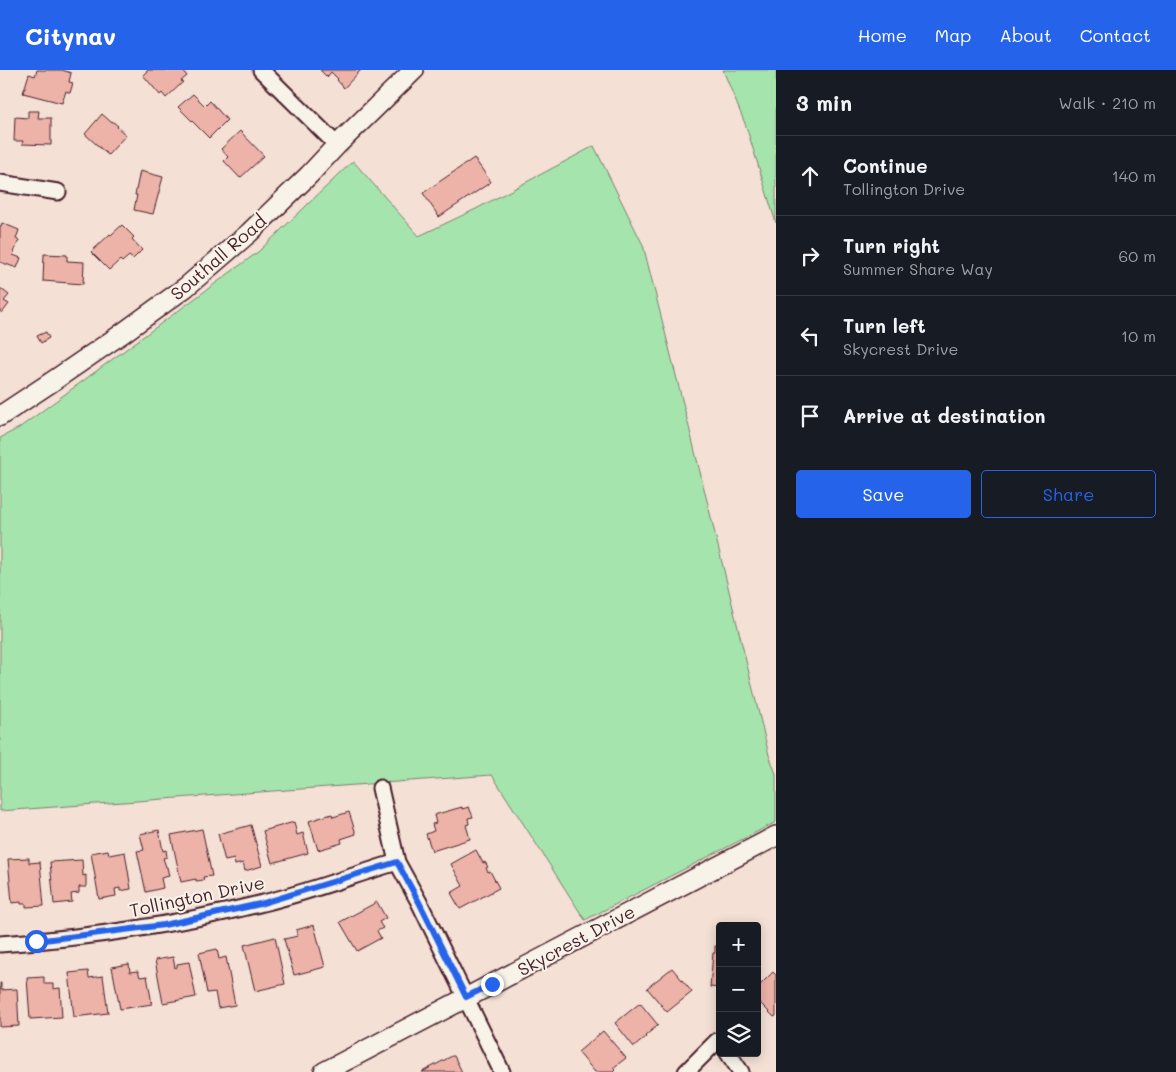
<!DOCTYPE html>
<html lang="en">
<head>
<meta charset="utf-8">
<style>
  :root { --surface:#171b24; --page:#20242c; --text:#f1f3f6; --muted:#9ea1a6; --line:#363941; --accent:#2563eb }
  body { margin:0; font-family:Mali,sans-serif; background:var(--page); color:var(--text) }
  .controls { position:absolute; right:15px; bottom:15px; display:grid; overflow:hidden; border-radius:5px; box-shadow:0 2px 12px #0003 }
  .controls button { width:45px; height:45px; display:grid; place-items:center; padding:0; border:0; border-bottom:1px solid var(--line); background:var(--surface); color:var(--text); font:25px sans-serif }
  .stop { position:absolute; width:15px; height:15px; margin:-11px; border:4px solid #2563eb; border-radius:50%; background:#fff }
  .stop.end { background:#2563eb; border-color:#fff; box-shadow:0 1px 5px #0008 }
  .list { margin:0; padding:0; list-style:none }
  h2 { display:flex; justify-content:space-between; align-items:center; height:65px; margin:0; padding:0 20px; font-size:21px }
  h2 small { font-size:16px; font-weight:400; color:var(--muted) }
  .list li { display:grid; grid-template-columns:32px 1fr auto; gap:15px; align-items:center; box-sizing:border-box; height:80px; padding:0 20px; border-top:1px solid var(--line) }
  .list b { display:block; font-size:19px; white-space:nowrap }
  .list p { margin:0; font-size:16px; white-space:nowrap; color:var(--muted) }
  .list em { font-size:16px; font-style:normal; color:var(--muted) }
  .actions { display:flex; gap:10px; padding:15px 20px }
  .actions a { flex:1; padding:11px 0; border:1px solid var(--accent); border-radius:5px; text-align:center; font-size:18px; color:var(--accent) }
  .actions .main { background:var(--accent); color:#fff }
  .icon { flex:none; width:28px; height:28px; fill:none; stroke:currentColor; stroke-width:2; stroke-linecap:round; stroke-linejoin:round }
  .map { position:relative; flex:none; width:776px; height:1002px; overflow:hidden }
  header { display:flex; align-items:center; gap:30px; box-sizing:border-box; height:70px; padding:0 25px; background:var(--accent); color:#fff }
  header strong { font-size:24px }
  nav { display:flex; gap:28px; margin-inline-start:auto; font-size:18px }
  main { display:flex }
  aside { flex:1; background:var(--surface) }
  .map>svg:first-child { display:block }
</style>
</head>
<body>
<header>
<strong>Citynav</strong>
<nav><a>Home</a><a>Map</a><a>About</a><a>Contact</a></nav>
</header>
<main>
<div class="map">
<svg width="776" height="1002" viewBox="0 0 776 1002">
  <rect width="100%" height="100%" fill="#f4e0d5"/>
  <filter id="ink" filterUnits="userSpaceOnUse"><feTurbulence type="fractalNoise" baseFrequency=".02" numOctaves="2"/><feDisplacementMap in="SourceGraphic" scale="10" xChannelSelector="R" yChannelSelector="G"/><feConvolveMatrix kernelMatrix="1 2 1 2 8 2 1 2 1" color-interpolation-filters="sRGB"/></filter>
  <g filter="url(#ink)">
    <path fill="#a5e5ad" stroke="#78826c" d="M 723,0 L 776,0 L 776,153 L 746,56 Z
      M 594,76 L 643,175 L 688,353 L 769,685 L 776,704 L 776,752 L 585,850 L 492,705 L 0,741 L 0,368 L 19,358 L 258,182 L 353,91 L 419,166 L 476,139 Z"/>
    <path fill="#edb3a9" stroke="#4a1f2b" d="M 37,0 L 62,0 L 71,3 L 69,12 L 73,13 L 70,23 L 66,21 L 62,33 L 23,23 L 29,4 L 35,6 Z
      M 148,0 L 182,0 L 187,6 L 181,11 L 183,12 L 166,28 L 162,23 L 160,25 L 143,5 Z
      M 320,0 L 361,0 L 344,18 L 337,10 L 338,9 L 331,2 L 327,7 Z
      M 193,24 L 205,36 L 210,31 L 227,50 L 209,68 L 178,37 Z
      M 28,41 L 39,41 L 38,48 L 51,48 L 51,75 L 22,74 L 23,71 L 14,71 L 15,47 L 28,48 Z
      M 102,44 L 111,52 L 112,51 L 118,56 L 117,57 L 126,65 L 108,85 L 85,64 Z
      M 240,61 L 264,86 L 240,108 L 224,91 L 228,87 L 221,79 Z
      M 474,88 L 491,112 L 439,147 L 423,123 Z
      M 140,101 L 163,107 L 153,144 L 134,140 L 137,125 L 135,125 Z
      M 2,153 L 19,160 L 16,169 L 19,170 L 13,185 L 21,188 L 17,198 L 0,192 L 0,158 Z
      M 122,155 L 134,167 L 132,169 L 142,180 L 133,189 L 129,186 L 122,192 L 120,190 L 109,200 L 91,182 L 110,164 L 111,165 Z
      M 44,184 L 67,185 L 67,191 L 84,192 L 83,214 L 43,211 Z
      M 0,218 L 9,225 L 4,231 L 9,234 L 2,243 L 0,241 Z
      M 46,262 L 49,268 L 41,273 L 37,266 Z
      M 462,737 L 462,739 L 469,737 L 473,747 L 468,748 L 469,754 L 466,755 L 470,769 L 432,781 L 426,764 L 434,761 L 432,754 L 436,753 L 434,745 Z
      M 349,742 L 356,764 L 341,769 L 342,773 L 318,780 L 309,751 L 332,744 L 333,747 Z
      M 294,752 L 297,765 L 303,763 L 308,783 L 272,793 L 263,761 Z
      M 251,755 L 262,796 L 245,801 L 243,793 L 235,795 L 234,789 L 225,791 L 218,764 Z
      M 202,759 L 212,806 L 203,807 L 204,810 L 196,811 L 196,809 L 181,812 L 171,765 Z
      M 159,760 L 163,781 L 166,780 L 167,787 L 163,788 L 166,797 L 167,797 L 169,806 L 161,808 L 163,818 L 146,822 L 137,781 L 144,780 L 140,764 Z
      M 108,780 L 109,785 L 125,782 L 131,819 L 120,821 L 120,818 L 115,819 L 116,826 L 99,829 L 91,783 Z
      M 476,780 L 483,793 L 485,792 L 488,797 L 486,798 L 488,802 L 490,801 L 499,818 L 460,839 L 451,823 L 463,816 L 451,794 Z
      M 29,788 L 29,793 L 40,792 L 44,836 L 26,837 L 26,834 L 21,834 L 21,832 L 12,833 L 8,789 Z
      M 82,790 L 83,806 L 86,805 L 86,817 L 79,817 L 79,823 L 71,824 L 72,832 L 54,834 L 50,792 Z
      M 377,832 L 386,848 L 379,852 L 383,858 L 377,861 L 381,868 L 357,881 L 340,852 Z
      M 314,855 L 325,897 L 294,905 L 284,869 L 298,866 L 296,860 Z
      M 275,867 L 285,914 L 255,921 L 244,875 Z
      M 715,876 L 720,876 L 720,918 L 710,917 L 713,883 L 715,883 Z
      M 217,879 L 219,889 L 226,887 L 235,935 L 218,938 L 215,922 L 207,923 L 199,883 Z
      M 173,887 L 175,898 L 177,897 L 177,894 L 189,892 L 196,927 L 163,933 L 155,890 Z
      M 129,894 L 130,902 L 138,901 L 140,907 L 147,906 L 152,934 L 120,939 L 112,897 Z
      M 672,898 L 692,922 L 667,942 L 647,918 Z
      M 88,901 L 89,908 L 103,906 L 108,943 L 74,947 L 69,903 Z
      M 773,902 L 776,905 L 776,946 L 774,947 L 757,930 L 757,918 Z
      M 44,907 L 44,914 L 53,914 L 53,919 L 60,918 L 62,947 L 30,949 L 27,908 Z
      M 0,913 L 1,913 L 1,920 L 17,919 L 19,956 L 0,957 Z
      M 640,933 L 658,955 L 645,966 L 646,967 L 634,977 L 615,953 Z
      M 603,961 L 626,988 L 613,998 L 615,1000 L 613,1002 L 595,1002 L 578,982 Z
      M 452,986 L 454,986 L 462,1002 L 422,1002 Z"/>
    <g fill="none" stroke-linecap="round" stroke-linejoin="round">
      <defs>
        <path id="minor" d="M 261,0 L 337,75
          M 0,113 L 58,122
          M 380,718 L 397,792 L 419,832 L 502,1002
          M 0,874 C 86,868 175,855 259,834 C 306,823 351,806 397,792
          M 728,983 L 741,1002
          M 686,1002 L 717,971 L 720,974"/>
        <path id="tertiary" d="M 0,346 L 53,311 L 120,265 L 186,217 L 249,163 L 309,105 L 337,75 L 414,0
          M 324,1002 L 776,766"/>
      </defs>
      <use href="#minor" stroke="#4a1f2b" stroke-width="19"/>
      <use href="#tertiary" stroke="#4a1f2b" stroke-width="22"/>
      <use href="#minor" stroke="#f7f3e8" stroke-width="15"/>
      <use href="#tertiary" stroke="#f7f3e8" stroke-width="19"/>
    </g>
  </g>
  <g fill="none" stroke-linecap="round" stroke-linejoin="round" filter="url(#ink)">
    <path stroke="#2563eb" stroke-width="6" d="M 36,871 L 164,855 L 260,834 L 397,792 L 419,832 L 466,927 L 492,914"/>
  </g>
  <g text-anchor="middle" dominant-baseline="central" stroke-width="4" stroke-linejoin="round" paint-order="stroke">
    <g font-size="18" fill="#4a1f2b" stroke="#f7f3e8">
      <text transform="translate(218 187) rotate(-41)">Southall Road</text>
      <text transform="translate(197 826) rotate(-12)">Tollington Drive</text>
      <text transform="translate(576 870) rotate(-28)">Skycrest Drive</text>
    </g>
  </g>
</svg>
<div class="controls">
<button>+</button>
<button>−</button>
<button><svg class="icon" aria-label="layers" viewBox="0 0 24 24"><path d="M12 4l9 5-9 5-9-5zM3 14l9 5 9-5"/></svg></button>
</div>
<div class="stop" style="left:36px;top:871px"></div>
<div class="stop end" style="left:492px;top:914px"></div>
</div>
<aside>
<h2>3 min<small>Walk · 210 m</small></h2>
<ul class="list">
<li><svg class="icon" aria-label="ahead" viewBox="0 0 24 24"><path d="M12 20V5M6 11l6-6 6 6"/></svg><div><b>Continue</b><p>Tollington Drive</p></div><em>140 m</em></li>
<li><svg class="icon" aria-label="right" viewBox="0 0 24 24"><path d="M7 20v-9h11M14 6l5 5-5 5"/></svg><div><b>Turn right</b><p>Summer Share Way</p></div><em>60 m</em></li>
<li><svg class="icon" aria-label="left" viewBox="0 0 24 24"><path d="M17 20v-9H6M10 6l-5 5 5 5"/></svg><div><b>Turn left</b><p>Skycrest Drive</p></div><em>10 m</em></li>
<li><svg class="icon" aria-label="arrive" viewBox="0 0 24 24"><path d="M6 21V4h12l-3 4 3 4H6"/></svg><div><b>Arrive at destination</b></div></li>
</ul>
<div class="actions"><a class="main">Save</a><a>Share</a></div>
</aside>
</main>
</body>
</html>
